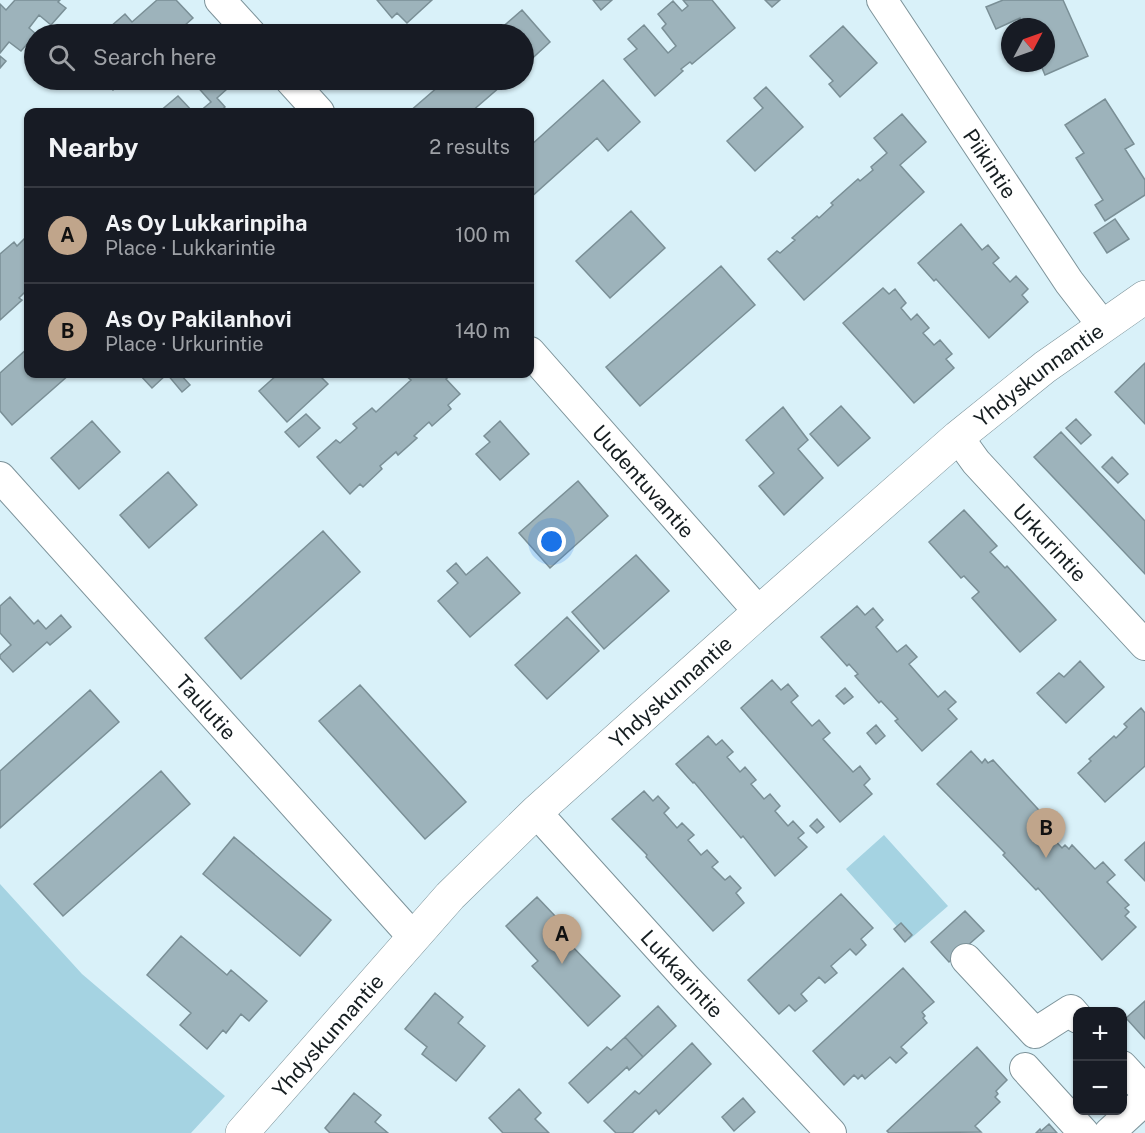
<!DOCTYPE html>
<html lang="en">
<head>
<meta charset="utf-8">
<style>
  :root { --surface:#171b24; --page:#20242c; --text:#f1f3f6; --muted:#9ea1a6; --line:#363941; --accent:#c0a58b }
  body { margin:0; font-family:"Public Sans",sans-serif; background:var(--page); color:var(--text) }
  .controls { position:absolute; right:18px; bottom:18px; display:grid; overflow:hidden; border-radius:12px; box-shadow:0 2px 4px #0004 }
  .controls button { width:54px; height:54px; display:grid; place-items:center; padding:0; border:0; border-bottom:2px solid var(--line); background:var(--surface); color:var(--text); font:30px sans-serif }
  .compass { position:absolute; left:1001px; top:18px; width:54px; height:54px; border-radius:50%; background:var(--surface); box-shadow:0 2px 4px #0004; rotate:49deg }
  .you { position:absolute; left:552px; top:542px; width:21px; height:21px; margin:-15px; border:4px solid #fff; border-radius:50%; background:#1a73e8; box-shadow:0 0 0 9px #1a73e833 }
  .badge { display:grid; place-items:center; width:39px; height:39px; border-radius:50%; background:var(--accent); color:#111; font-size:20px; font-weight:700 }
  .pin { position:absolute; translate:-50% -50px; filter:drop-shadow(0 2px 3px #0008) }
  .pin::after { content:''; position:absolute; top:32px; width:21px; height:18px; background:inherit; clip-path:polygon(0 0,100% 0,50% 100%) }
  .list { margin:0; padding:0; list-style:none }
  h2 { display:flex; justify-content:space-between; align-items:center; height:78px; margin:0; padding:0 24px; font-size:26px }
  h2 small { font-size:20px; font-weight:400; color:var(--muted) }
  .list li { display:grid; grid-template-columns:39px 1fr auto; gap:18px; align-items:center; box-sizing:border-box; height:96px; padding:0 24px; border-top:2px solid var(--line) }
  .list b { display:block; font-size:22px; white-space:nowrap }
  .list p { margin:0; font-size:20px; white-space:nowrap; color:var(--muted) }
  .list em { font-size:20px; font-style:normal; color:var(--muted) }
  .icon { flex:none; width:33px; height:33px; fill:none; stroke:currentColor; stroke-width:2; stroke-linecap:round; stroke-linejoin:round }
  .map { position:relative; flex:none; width:1145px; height:1133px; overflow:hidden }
  .search { position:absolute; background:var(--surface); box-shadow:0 2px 4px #0004; left:24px; top:24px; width:510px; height:66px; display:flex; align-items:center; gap:15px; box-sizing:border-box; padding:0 21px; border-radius:33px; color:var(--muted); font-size:22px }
  .panel { position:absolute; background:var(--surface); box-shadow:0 2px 4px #0004; left:24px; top:108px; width:510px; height:270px; border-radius:12px }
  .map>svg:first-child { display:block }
</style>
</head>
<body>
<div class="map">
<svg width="1145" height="1133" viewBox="0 0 1145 1133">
  <rect width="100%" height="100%" fill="#d9f1f9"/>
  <path fill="#a5d3e2" d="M 884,835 L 948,906 L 909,940 L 846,869 Z
    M 0,884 L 82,974 L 225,1096 L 191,1133 L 0,1133 Z"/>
  <path fill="#9db3bb" stroke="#7a8f96" stroke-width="1.5" d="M 15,0 L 60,0 L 58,2 L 66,8 L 51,25 L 39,15 L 29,28 L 36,34 L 21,51 L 9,42 L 0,53 L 0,4 L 6,10 Z
    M 157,0 L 176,0 L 193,18 L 175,34 L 102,34 L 125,14 L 132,22 Z
    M 377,0 L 432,0 L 407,23 L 397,13 L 392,18 Z
    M 593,0 L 612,0 L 601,10 Z
    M 683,0 L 712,0 L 735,28 L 692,64 L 690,62 L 681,69 L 683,71 L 655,96 L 624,59 L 637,49 L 628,39 L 644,25 L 668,53 L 676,46 L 662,28 L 666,24 L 658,14 L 673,1 L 682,11 L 688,6 Z
    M 765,0 L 780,0 L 772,7 Z
    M 1003,0 L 1063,0 L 1088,56 L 1045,75 L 1040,63 L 1046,63 L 1046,27 L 1024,27 L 1020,18 L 996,29 L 986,7 Z
    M 522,10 L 550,42 L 524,66 L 524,34 L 498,34 L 499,33 L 498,31 Z
    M 843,26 L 877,63 L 840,97 L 829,84 L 833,81 L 810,56 Z
    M 1010,43 L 1010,61 L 1003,46 Z
    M 0,56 L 6,61 L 0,68 Z
    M 103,80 L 125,80 L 113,90 Z
    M 196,80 L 237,80 L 217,98 L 225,107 L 219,112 L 199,112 L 211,102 L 193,82 Z
    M 446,80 L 508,80 L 471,112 L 409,112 Z
    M 603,80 L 640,122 L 608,151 L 597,138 L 530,198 L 530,146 Z
    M 766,87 L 803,127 L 755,171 L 727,141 L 763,108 L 754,98 Z
    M 178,96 L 193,112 L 159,112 Z
    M 1105,99 L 1134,144 L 1125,149 L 1145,180 L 1145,195 L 1105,221 L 1095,205 L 1103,200 L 1076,158 L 1084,153 L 1065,125 Z
    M 902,114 L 926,142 L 900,165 L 924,192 L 804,300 L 768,259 L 777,251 L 780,253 L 795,240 L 792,238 L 817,216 L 819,218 L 833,205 L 831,203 L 858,179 L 860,181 L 873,170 L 871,167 L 887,153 L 874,138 Z
    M 631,211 L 665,248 L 610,298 L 576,261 Z
    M 1115,219 L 1129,239 L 1107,253 L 1094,233 Z
    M 961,224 L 982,250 L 988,245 L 999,258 L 993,263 L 1010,282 L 1016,276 L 1028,289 L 1022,295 L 1028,302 L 989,338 L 936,279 L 934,281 L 918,263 Z
    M 28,235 L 28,289 L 19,298 L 22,300 L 0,320 L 0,254 L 14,242 L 17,246 Z
    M 721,266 L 755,305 L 640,406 L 606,367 Z
    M 883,288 L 889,294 L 895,289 L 906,303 L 901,308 L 911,320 L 917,314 L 929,328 L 923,333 L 934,345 L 940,340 L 952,354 L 946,359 L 954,368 L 914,403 L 843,323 Z
    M 28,348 L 28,374 L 70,374 L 12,425 L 0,411 L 0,373 Z
    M 1145,363 L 1145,424 L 1115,392 Z
    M 139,374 L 180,374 L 190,385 L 182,392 L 167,374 L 152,388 Z
    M 278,374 L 318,374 L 328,384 L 287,422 L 259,391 Z
    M 410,374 L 452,374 L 446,379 L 460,394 L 448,405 L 451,409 L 432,426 L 429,422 L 414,436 L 417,438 L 398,455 L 396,452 L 380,466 L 382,469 L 363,487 L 360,484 L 350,494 L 317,457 L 336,440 L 340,443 L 357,428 L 353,424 L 372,408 L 376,412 L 411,380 L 406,376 Z
    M 841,406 L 870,438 L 838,466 L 810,434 Z
    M 783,407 L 808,440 L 798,449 L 823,478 L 784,515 L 759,486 L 774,473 L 746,440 Z
    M 306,414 L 320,428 L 299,447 L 285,432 Z
    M 1076,419 L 1091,435 L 1081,444 L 1066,428 Z
    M 92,421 L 120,452 L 79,489 L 51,458 Z
    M 500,421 L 529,454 L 500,480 L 476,454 L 490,442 L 484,436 Z
    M 1061,432 L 1145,521 L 1145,574 L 1034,457 Z
    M 1112,457 L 1128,474 L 1118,483 L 1102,467 Z
    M 168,472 L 197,505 L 149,548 L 120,515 Z
    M 578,481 L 608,516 L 550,568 L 519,533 Z
    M 964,510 L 997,546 L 990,552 L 1005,568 L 1007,566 L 1056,620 L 1020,652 L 972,598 L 979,592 L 964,576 L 961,578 L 929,542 Z
    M 323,531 L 360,572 L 241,679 L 205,638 Z
    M 636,555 L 669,591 L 604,649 L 572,612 Z
    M 487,557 L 520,593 L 470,637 L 438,601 L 458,583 L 447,571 L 456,563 L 466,575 Z
    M 10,597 L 34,624 L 38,620 L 46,629 L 61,615 L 71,627 L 50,645 L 47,642 L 13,672 L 0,658 L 0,655 L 11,645 L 0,633 L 0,606 Z
    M 857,606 L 865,615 L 873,608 L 883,620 L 876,627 L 897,652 L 906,645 L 917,657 L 909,664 L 938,697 L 945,691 L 956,702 L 948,709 L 957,719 L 922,751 L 895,721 L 898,719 L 881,701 L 879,703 L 855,676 L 858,674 L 849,664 L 847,666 L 821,637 Z
    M 567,617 L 599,651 L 547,699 L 515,665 Z
    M 1080,661 L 1104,687 L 1066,723 L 1037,693 L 1059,673 L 1064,677 Z
    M 772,680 L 781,690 L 788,684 L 798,696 L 791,702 L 812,726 L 819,720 L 830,733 L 823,739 L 853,772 L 860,766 L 870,779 L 864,785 L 872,794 L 840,822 L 741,708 Z
    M 360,685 L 466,802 L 425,839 L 319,721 Z
    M 845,688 L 853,697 L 844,704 L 836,696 Z
    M 90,690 L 119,722 L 0,828 L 0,771 Z
    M 1141,708 L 1145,713 L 1145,766 L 1105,802 L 1078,773 L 1091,761 L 1089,759 L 1114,736 L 1116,738 L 1127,727 L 1124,724 Z
    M 876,725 L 885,736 L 876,744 L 867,733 Z
    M 708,736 L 716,745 L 722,740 L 733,752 L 727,757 L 740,772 L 745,767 L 756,780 L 751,784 L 764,799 L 770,794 L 780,806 L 775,811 L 788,826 L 793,821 L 804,833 L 798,838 L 807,847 L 775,876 L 743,836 L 741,838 L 694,782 L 693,783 L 676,764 Z
    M 971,751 L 982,763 L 985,759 L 988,763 L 993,760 L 1048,820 L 1045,823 L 1048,827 L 1045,830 L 1062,848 L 1065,845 L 1069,849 L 1072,845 L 1095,869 L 1103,862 L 1115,875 L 1107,882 L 1129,905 L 1125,908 L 1129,912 L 1125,916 L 1136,927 L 1102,960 L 1038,888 L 1036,890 L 1003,855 L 1005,853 L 937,784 Z
    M 161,771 L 190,804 L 63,916 L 34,884 Z
    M 644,791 L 653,801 L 658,796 L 669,808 L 664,813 L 677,828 L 682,823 L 694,835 L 688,840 L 701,855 L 707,850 L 718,862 L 712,867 L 725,880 L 730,876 L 741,888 L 736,893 L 744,903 L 713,931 L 646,857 L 647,855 L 612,819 Z
    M 817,819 L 824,827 L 817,833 L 810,826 Z
    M 234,837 L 331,920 L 300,956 L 203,874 Z
    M 1145,842 L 1145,881 L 1125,860 Z
    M 841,894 L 873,928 L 861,939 L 866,945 L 856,955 L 850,949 L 831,966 L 837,973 L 825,983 L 819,977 L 801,994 L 807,1001 L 795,1011 L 789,1005 L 779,1014 L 748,980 Z
    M 537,897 L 575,937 L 569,943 L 620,996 L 588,1026 L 532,966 L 538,961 L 506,926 Z
    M 965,911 L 984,931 L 949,962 L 931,942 Z
    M 901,923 L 912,935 L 905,942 L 894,929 Z
    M 181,936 L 227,975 L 231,970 L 267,1001 L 249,1021 L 241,1014 L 226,1033 L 223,1030 L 207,1049 L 180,1025 L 191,1013 L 147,975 Z
    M 903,968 L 934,1002 L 922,1012 L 925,1016 L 923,1018 L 927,1023 L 901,1047 L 907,1053 L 896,1063 L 890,1057 L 865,1079 L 862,1075 L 858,1079 L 854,1075 L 844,1085 L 813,1051 Z
    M 435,993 L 463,1017 L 458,1023 L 485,1046 L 456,1081 L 422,1054 L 427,1047 L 405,1029 Z
    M 1145,1001 L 1145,1039 L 1126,1018 Z
    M 658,1006 L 676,1026 L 643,1057 L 625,1037 Z
    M 625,1037 L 643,1057 L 629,1070 L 627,1067 L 588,1103 L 569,1083 L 607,1047 L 611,1050 Z
    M 692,1043 L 711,1064 L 659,1114 L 656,1110 L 632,1133 L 616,1133 L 604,1121 L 635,1091 L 639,1094 Z
    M 977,1047 L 1007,1080 L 996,1091 L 998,1094 L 995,1097 L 1000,1102 L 975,1126 L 981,1132 L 889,1133 L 887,1131 Z
    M 519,1089 L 541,1113 L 535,1119 L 549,1133 L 503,1133 L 489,1118 Z
    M 354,1093 L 381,1115 L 375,1122 L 388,1133 L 330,1133 L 325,1128 Z
    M 743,1098 L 755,1112 L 734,1131 L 722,1117 Z
    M 1049,1124 L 1057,1133 L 1036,1133 L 1040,1129 L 1041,1131 Z"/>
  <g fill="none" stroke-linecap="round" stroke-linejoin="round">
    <defs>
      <g id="minor">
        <path d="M 220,0 L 251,34"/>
        <path id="s1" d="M 882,0 L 1069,282 L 1103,326"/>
        <path d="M 290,80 L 319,112"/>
        <path id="s2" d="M 530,352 L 759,612"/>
        <path id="s3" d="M 958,437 L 976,462 L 1145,645"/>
        <path id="s4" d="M 0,477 L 413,937"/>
        <path id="s5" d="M 536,812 L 686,978 L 831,1133"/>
        <path d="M 966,959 L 1035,1033 L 1071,1010 L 1078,1018"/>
        <path d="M 1122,1066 L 1145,1091"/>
        <path d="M 1025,1068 L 1084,1133"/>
        <path d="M 1109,1133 L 1145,1100"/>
      </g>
      <g id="major">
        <path id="s6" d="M 242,1133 L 450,896 L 536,812 L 759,612 L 958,437 L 1045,367 L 1145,297"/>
      </g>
    </defs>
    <use href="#minor" stroke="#7d939a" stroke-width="32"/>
    <use href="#major" stroke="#7d939a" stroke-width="34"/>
    <use href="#minor" stroke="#fff" stroke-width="30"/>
    <use href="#major" stroke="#fff" stroke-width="33"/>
  </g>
  <g text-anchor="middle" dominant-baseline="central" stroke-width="6" stroke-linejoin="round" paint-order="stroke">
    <g font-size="21" fill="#161e21" stroke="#d9f1f9">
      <text stroke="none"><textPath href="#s1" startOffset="196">Piikintie</textPath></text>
      <text stroke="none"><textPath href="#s6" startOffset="1102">Yhdyskunnantie</textPath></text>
      <text stroke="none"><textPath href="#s2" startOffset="172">Uudentuvantie</textPath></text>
      <text stroke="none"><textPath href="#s3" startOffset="140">Urkurintie</textPath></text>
      <text stroke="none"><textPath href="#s6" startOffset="616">Yhdyskunnantie</textPath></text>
      <text stroke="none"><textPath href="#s4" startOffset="309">Taulutie</textPath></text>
      <text stroke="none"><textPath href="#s5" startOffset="218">Lukkarintie</textPath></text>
      <text stroke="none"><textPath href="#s6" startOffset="130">Yhdyskunnantie</textPath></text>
    </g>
  </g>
</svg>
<div class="controls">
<button>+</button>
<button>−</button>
</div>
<svg class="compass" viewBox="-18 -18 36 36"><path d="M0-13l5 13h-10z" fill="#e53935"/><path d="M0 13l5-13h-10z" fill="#9ea1a6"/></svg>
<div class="you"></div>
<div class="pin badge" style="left:562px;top:964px">A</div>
<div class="pin badge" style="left:1046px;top:858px">B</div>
<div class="search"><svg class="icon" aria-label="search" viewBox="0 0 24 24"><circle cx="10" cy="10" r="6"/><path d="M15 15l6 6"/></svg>Search here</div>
<section class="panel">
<h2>Nearby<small>2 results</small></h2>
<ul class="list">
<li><span class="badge">A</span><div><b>As Oy Lukkarinpiha</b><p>Place · Lukkarintie</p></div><em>100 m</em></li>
<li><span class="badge">B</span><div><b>As Oy Pakilanhovi</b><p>Place · Urkurintie</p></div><em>140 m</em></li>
</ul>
</section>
</div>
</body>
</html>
